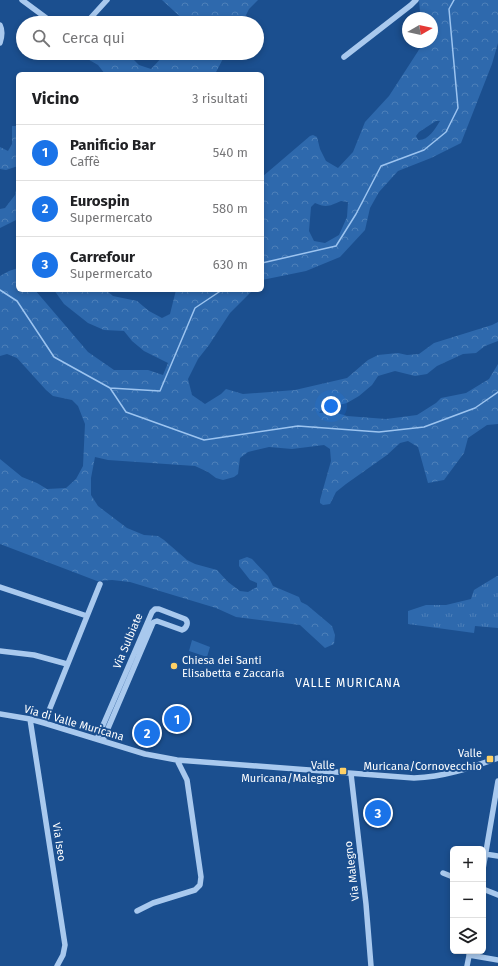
<!DOCTYPE html>
<html lang="it">
<head>
<meta charset="utf-8">
<style>
  :root { --surface:#fff; --page:#f6f6f6; --text:#202124; --muted:#757577; --line:#e0e0e0; --accent:#1a73e8 }
  body { margin:0; font-family:"Fira Sans",sans-serif; background:var(--page); color:var(--text) }
  .controls { position:absolute; right:12px; bottom:12px; display:grid; overflow:hidden; border-radius:6px; box-shadow:0 2px 6px #0003 }
  .controls button { width:36px; height:36px; display:grid; place-items:center; padding:0; border:0; border-bottom:1px solid var(--line); background:var(--surface); color:var(--text); font:20px sans-serif }
  .compass { position:absolute; left:402px; top:12px; width:36px; height:36px; border-radius:50%; background:var(--surface); box-shadow:0 2px 6px #0003; rotate:81deg }
  .you { position:absolute; left:331px; top:406px; width:14px; height:14px; margin:-10px; border:3px solid #fff; border-radius:50%; background:#1a73e8; box-shadow:0 0 0 6px #1a73e833 }
  .badge { display:grid; place-items:center; width:26px; height:26px; border-radius:50%; background:var(--accent); color:#fff; font-size:13px; font-weight:700 }
  .pin { position:absolute; translate:-50% -50%; border:2px solid #fff; box-shadow:0 1px 4px #0006 }
  .list { margin:0; padding:0; list-style:none }
  h2 { display:flex; justify-content:space-between; align-items:center; height:52px; margin:0; padding:0 16px; font-size:17px }
  h2 small { font-size:13px; font-weight:400; color:var(--muted) }
  .list li { display:grid; grid-template-columns:26px 1fr auto; gap:12px; align-items:center; box-sizing:border-box; height:56px; padding:0 16px; border-top:1px solid var(--line) }
  .list b { display:block; font-size:15px; white-space:nowrap }
  .list p { margin:0; font-size:13px; white-space:nowrap; color:var(--muted) }
  .list em { font-size:13px; font-style:normal; color:var(--muted) }
  .icon { flex:none; width:22px; height:22px; fill:none; stroke:currentColor; stroke-width:2; stroke-linecap:round; stroke-linejoin:round }
  .map { position:relative; flex:none; width:498px; height:966px; overflow:hidden }
  .search { position:absolute; background:var(--surface); box-shadow:0 2px 6px #0003; left:16px; top:16px; width:248px; height:44px; display:flex; align-items:center; gap:10px; box-sizing:border-box; padding:0 14px; border-radius:22px; color:var(--muted); font-size:15px }
  .panel { position:absolute; background:var(--surface); box-shadow:0 2px 6px #0003; left:16px; top:72px; width:248px; height:220px; border-radius:6px }
  .map>svg:first-child { display:block }
</style>
</head>
<body>
<div class="map">
<svg width="498" height="966" viewBox="0 0 498 966">
  <defs>
    <pattern id="grass-tufts" width="24" height="20" patternUnits="userSpaceOnUse"><rect width="24" height="20" fill="#2e69ad"/><path d="M3 7l-1-3M5 7V3M7 7l1-3M15 17l-1-3M17 17v-4M19 17l1-3" fill="none" stroke="#4d80b9"/></pattern>
    <pattern id="forest-crowns" width="20" height="18" patternUnits="userSpaceOnUse"><rect width="20" height="18" fill="#2e69ad"/><path d="M2 6a3 3 0 1 1 6 0M12 15a3 3 0 1 1 6 0" fill="none" stroke="#4d80b9"/></pattern>
  </defs>
  <rect width="100%" height="100%" fill="#1b4f8f"/>
  <path fill="url(#grass-tufts)" d="M 497,576 L 498,576 L 498,628 L 475,626 L 474,633 L 408,624 L 408,611 L 426,605 L 446,605 L 471,599 L 474,590 Z"/>
  <path fill="url(#forest-crowns)" fill-rule="evenodd" d="M 162,0 L 258,0 L 249,9 L 242,23 L 187,23 Z
    M 419,0 L 498,0 L 498,43 L 492,64 L 461,143 L 431,158 L 398,171 L 379,192 L 370,208 L 365,230 L 340,257 L 306,271 L 262,280 L 262,177 L 310,136 L 313,135 L 317,137 L 320,149 L 326,161 L 338,168 L 353,152 L 365,122 L 389,96 L 424,42 L 432,42 L 432,18 L 422,18 L 420,12 ZM 436,121 L 440,121 C 435,129 428,141 418,140 L 416,136 L 419,132 ZM 341,201 L 348,202 L 347,217 L 339,235 L 325,243 L 314,241 L 309,231 L 311,207 L 315,203 C 326,208 330,206 341,201 Z
    M 77,53 L 127,53 L 139,65 L 151,69 L 166,53 L 226,53 L 215,74 L 105,74 L 98,65 Z
    M 12,126 L 18,126 L 18,166 L 6,170 L 0,169 L 0,147 L 8,151 L 12,144 Z
    M 18,180 L 18,219 L 0,228 L 0,209 L 5,208 L 15,195 Z
    M 18,268 L 18,290 L 35,290 L 88,352 L 114,370 L 148,370 L 163,375 L 168,363 L 144,351 L 132,341 L 124,331 L 104,330 L 88,323 L 64,304 L 54,290 L 106,290 L 113,296 L 137,301 L 149,311 L 162,318 L 170,314 L 176,290 L 253,290 L 230,313 L 209,345 L 198,359 L 188,379 L 192,395 L 205,404 L 221,394 L 226,389 L 243,394 L 295,390 L 347,378 L 368,360 L 378,355 L 398,353 L 407,355 L 419,354 L 434,343 L 492,325 L 498,322 L 498,341 L 485,346 L 476,353 L 463,354 L 437,366 L 427,374 L 415,376 L 395,371 L 378,376 L 372,385 L 359,396 L 347,403 L 322,409 L 319,413 L 337,413 L 347,416 L 386,419 L 417,415 L 436,403 L 441,398 L 466,393 L 489,379 L 498,364 L 498,424 L 487,425 L 468,438 L 464,453 L 444,480 L 428,483 L 418,447 L 408,441 L 400,443 L 387,455 L 346,484 L 336,492 L 330,504 L 323,505 L 320,503 L 320,500 L 331,461 L 330,449 L 324,445 L 292,449 L 269,447 L 248,452 L 240,458 L 238,474 L 234,477 L 223,480 L 216,478 L 208,472 L 195,466 L 108,460 L 95,457 L 91,478 L 91,495 L 98,506 L 127,528 L 144,535 L 158,536 L 164,540 L 187,560 L 195,564 L 217,570 L 228,582 L 240,591 L 248,592 L 257,587 L 257,583 L 250,580 L 239,566 L 239,560 L 247,557 L 252,559 L 268,576 L 273,586 L 299,597 L 301,602 L 307,605 L 332,626 L 335,635 L 334,644 L 325,648 L 300,625 L 236,617 L 216,608 L 130,582 L 112,580 L 97,581 L 0,544 L 0,459 L 22,477 L 37,483 L 47,489 L 66,488 L 76,479 L 83,466 L 85,424 L 78,406 L 72,400 L 53,396 L 46,390 L 17,358 L 7,354 L 0,356 L 0,276 L 9,271 Z"/>
  <path fill="#2e69ad" d="M 192,640 L 210,647 L 207,657 L 189,651 Z"/>
  <g fill="none" stroke-linecap="round" stroke-linejoin="round">
    <path stroke="#9cc4f0" stroke-width="1.5" d="M 262,263 L 336,246 L 356,214 L 381,166 L 424,150 L 446,132 L 458,108 L 449,9 L 454,0
      M 0,290 L 17,301 L 54,357 L 110,388 L 160,391 L 195,308 L 222,290
      M 110,388 L 126,412 L 204,440 L 298,426 L 379,432 L 424,427 L 475,408 L 498,392"/>
    <path stroke="#a9c9ee" stroke-width="5.5" d="M 22,0 L 53,23
      M 86,23 L 107,0
      M 0,25 C 3,31 2,37 0,43
      M 344,57 L 411,5 L 416,0
      M 0,587 L 87,616
      M 0,651 L 34,655 L 67,664
      M 0,714 L 30,719 L 44,723 L 145,754 L 177,760 L 414,778 C 445,777 470,768 498,758
      M 30,719 L 65,945 L 63,955 L 57,966
      M 44,723 L 100,584
      M 97,739 L 152,612 L 155,609 L 159,609 L 185,619 C 189,622 187,628 182,630 L 157,621 L 154,622 L 153,623 L 103,740
      M 351,774 L 366,904 L 371,966
      M 485,854 L 498,856
      M 483,869 L 498,781
      M 443,873 L 453,877
      M 483,889 L 498,895
      M 137,911 L 153,903 L 195,890 L 200,885 L 201,877 L 187,780 L 177,760
      M 469,955 L 498,960
      M 467,966 L 470,951"/>
  </g>
  <g fill="#ffd166" stroke="#1b4f8f" stroke-width="1.5">
    <circle cx="174" cy="666" r="4"/>
    <rect x="486" y="755" width="8" height="8" rx="2"/>
    <rect x="339" y="767" width="8" height="8" rx="2"/>
  </g>
  <g text-anchor="middle" dominant-baseline="central" stroke-width="4" stroke-linejoin="round" paint-order="stroke">
    <g font-size="11" fill="#fff" stroke="#1b4f8f">
      <text transform="translate(128 641) rotate(-67)">Via Sulbiate</text>
      <text transform="translate(74 723) rotate(16)">Via di Valle Muricana</text>
      <text transform="translate(59 842) rotate(81)">Via Iseo</text>
      <text transform="translate(352 871) rotate(-97)">Via Malegno</text>
    </g>
    <g font-size="11" fill="#fff" stroke="#1b4f8f" text-anchor="end">
      <text x="182" y="660" text-anchor="start">Chiesa dei Santi<tspan x="182" dy="13">Elisabetta e Zaccaria</tspan></text>
      <text x="482" y="753">Valle<tspan x="482" dy="13">Muricana/Cornovecchio</tspan></text>
      <text x="335" y="765">Valle<tspan x="335" dy="13">Muricana/Malegno</tspan></text>
    </g>
    <g font-size="12" letter-spacing="1" fill="#fff" stroke="#1b4f8f">
      <text x="348" y="683">VALLE MURICANA</text>
    </g>
  </g>
</svg>
<div class="controls">
<button>+</button>
<button>−</button>
<button><svg class="icon" aria-label="layers" viewBox="0 0 24 24"><path d="M12 4l9 5-9 5-9-5zM3 14l9 5 9-5"/></svg></button>
</div>
<svg class="compass" viewBox="-18 -18 36 36"><path d="M0-13l5 13h-10z" fill="#e53935"/><path d="M0 13l5-13h-10z" fill="#757577"/></svg>
<div class="you"></div>
<div class="pin badge" style="left:177px;top:719px">1</div>
<div class="pin badge" style="left:147px;top:733px">2</div>
<div class="pin badge" style="left:378px;top:813px">3</div>
<div class="search"><svg class="icon" aria-label="search" viewBox="0 0 24 24"><circle cx="10" cy="10" r="6"/><path d="M15 15l6 6"/></svg>Cerca qui</div>
<section class="panel">
<h2>Vicino<small>3 risultati</small></h2>
<ul class="list">
<li><span class="badge">1</span><div><b>Panificio Bar</b><p>Caffè</p></div><em>540 m</em></li>
<li><span class="badge">2</span><div><b>Eurospin</b><p>Supermercato</p></div><em>580 m</em></li>
<li><span class="badge">3</span><div><b>Carrefour</b><p>Supermercato</p></div><em>630 m</em></li>
</ul>
</section>
</div>
</body>
</html>
